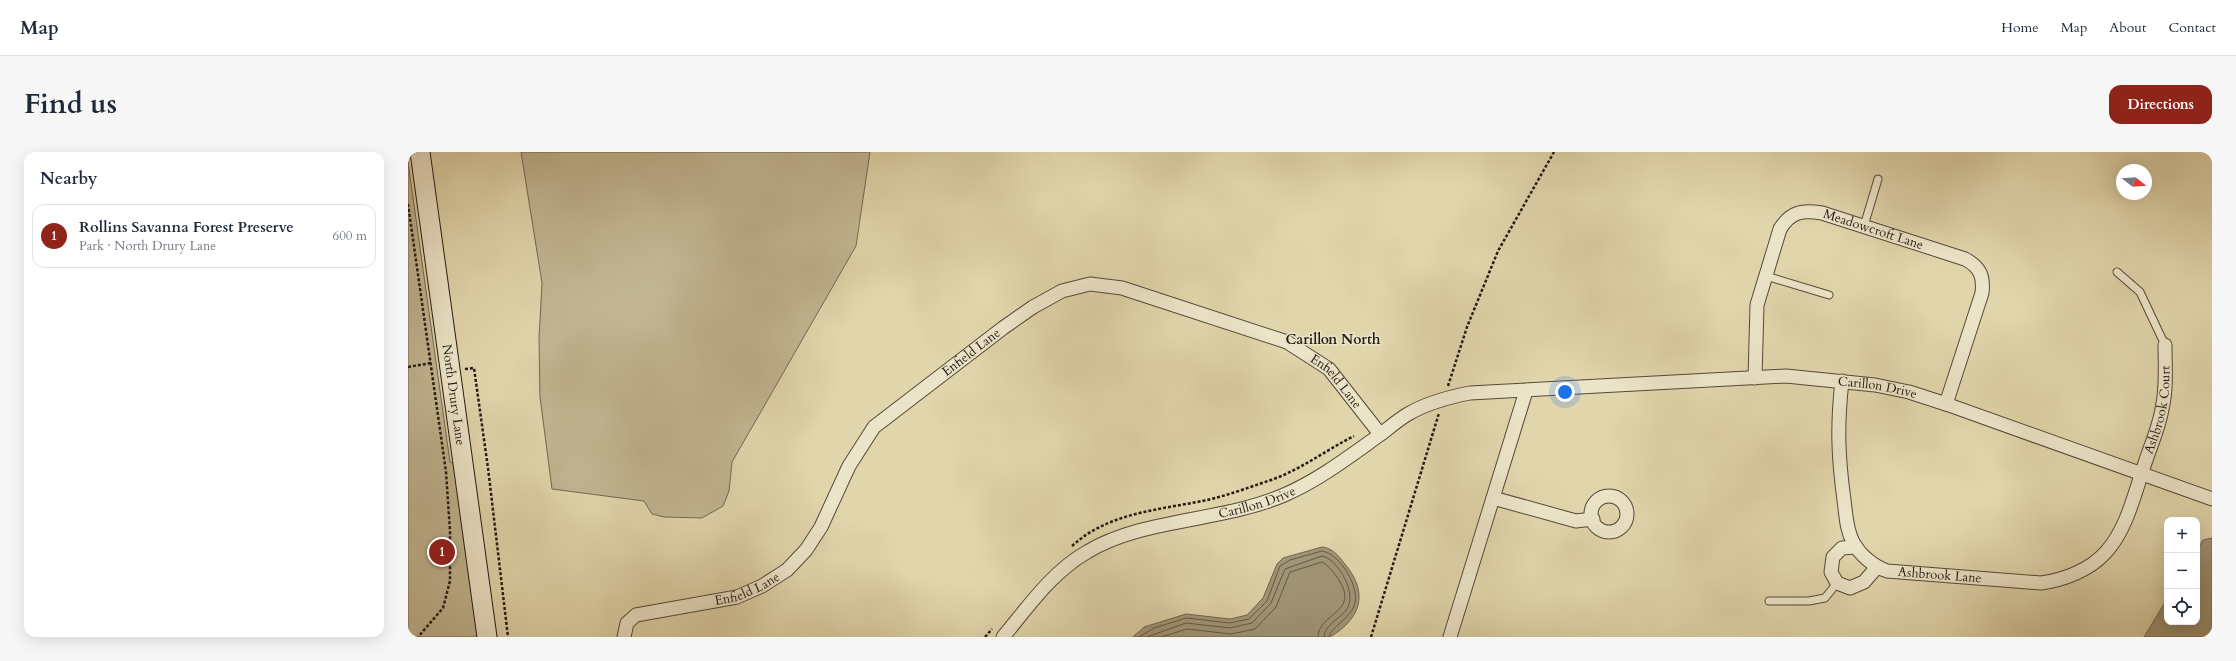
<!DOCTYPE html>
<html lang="en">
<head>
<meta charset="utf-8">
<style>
  :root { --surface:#fff; --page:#f6f6f7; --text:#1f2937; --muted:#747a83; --line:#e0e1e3; --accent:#8f2418 }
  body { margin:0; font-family:Cardo,serif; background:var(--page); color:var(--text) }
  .controls { position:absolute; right:12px; bottom:12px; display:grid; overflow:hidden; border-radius:8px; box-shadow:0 4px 16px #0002 }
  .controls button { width:36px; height:36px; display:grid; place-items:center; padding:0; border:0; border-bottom:1px solid var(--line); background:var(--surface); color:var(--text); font:20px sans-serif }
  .compass { position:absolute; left:1708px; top:12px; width:36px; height:36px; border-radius:50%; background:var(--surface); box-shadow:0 4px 16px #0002; rotate:107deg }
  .you { position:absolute; left:1157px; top:240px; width:14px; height:14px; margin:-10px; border:3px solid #fff; border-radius:50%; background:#1a73e8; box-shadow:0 0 0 6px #1a73e833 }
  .badge { display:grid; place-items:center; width:26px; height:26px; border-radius:50%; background:var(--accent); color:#fff; font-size:13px; font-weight:700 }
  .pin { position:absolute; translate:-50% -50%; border:2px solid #fff; box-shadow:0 1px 4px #0006 }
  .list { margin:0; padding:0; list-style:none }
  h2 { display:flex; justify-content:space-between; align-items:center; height:52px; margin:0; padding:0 16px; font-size:17px }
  h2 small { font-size:13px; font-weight:400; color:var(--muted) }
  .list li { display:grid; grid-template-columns:26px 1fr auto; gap:12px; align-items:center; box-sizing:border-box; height:64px; margin:0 8px 8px; padding:0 8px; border:1px solid var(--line); border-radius:12px }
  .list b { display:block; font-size:15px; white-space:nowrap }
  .list p { margin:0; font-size:13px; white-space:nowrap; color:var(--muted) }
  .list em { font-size:13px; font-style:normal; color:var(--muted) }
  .icon { flex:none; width:22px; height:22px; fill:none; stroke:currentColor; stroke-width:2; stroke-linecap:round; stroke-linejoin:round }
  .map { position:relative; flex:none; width:1804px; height:485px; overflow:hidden; border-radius:12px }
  header { display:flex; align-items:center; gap:24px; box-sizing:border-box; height:56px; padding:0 20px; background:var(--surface); border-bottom:1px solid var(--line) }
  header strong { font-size:19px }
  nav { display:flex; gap:22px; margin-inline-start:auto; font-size:14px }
  .intro { display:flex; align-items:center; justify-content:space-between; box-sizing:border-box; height:96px; padding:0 24px }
  h1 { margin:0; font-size:28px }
  .button { padding:10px 18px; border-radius:12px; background:var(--accent); color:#fff; font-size:14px; font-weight:700 }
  main { display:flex; gap:24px; padding:0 24px }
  aside { flex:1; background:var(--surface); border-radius:12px; box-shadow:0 4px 16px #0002 }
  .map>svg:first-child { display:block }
</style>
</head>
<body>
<header>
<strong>Map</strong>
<nav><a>Home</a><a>Map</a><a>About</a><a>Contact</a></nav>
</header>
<div class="intro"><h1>Find us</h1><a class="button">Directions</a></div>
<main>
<aside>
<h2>Nearby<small></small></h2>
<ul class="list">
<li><span class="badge">1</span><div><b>Rollins Savanna Forest Preserve</b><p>Park · North Drury Lane</p></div><em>600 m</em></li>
</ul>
</aside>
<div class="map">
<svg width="1804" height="485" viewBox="0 0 1804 485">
  <rect width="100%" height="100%" fill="#e1d5ab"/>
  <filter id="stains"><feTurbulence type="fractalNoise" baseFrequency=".005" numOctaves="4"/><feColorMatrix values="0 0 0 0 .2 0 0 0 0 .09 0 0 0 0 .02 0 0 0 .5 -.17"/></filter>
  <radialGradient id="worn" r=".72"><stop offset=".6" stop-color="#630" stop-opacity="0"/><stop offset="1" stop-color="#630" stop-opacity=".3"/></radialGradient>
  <path fill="#c1b591" stroke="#736852" d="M 113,0 L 462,0 L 448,94 L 324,310 L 321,339 L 315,354 L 294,366 L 256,365 L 244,362 L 236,349 L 144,337 L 132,245 L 131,186 L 134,131 Z
    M 0,10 L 42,310 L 55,314 L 79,485 L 0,485 Z"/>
  <path fill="#a19577" stroke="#6f644f" d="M 1804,386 L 1804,485 L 1736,485 L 1759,447 L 1759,470 L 1789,470 L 1789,398 L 1795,388 Z
    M 914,395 C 924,396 930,403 936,411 C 961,440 954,466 922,485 L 725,485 L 736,475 L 778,462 L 822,467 L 839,463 L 855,446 L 869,412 L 875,406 Z"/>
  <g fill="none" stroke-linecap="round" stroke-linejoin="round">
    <path stroke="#635844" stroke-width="1" d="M 731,485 L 746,476 L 778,466 L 822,471 L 841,467 L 859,449 L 872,414 L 882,408 L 914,399 C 933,402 953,437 946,454 C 942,466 922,476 921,485
      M 739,485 L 778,471 L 822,476 L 844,471 L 863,451 L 877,417 L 914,404 C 930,407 948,440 940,455 C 935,466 916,472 916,485
      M 753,485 L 779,477 L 823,482 L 847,477 L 868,455 L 882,420 L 914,410 C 921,414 927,422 931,428 C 952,461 910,461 910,485"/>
    <defs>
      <path id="lane" d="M 1456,74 L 1470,27
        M 1709,120 L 1732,140 L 1757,193
        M 1358,124 L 1421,143
        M 1361,449 L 1401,449 L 1417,446 L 1429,431"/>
      <g id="street">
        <path id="s1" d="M 1347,226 L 1349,153 L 1372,77 C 1383,59 1395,58 1414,61 L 1557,107 C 1572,115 1576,124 1574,141 L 1538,252"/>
        <path id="s2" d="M 1434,229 C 1429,274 1430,304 1436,348 C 1438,362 1438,377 1445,390 C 1452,403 1465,414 1479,419 L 1633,431 C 1656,428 1682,418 1698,400 C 1719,377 1727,340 1737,311 C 1743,293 1751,275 1754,257 C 1759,236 1757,214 1757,193"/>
        <circle cx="1201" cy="362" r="18"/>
        <path d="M 1085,346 L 1168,369 L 1185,367"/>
        <path d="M 1448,395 L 1434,396 L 1425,405 L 1423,420 L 1429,431 L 1442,436 L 1456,430 L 1469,415"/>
        <path id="s3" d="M 216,485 L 219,471 L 228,463 L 329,445 L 354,434 L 379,418 L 398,398 L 413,375 L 441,314 L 466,275 L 595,176 L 625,155 L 654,139 L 682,132 L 714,136 L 879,190 L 921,217 L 972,282"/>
        <path id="s4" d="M 595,485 C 620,455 644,420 679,400 C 735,366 814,370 876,343 C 911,328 942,304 973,282 C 982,275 990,268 1000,262 C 1019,251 1041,245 1062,241 L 1378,224 L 1467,233 L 1501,240 L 1538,252 L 1804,347"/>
        <path d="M 1042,485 L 1118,239"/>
      </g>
      <g id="secondary">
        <path id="s5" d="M 12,0 L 79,485"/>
      </g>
    </defs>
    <use href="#lane" stroke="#544938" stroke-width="9"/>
    <use href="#street" stroke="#544938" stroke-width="15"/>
    <use href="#secondary" stroke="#251a12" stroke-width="21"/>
    <path stroke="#251a12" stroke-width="2.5" stroke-dasharray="3 2" stroke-linecap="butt" d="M 0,52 L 38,320 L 42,379 L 42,429 L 35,456 L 10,485
      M 0,215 L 23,211
      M 57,217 L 66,216 L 80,316 L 100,485
      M 1040,234 L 1059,175 L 1090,99 L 1146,0
      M 664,394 C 701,360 752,358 799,348 C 821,343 842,335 863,328 C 894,317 918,298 946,284
      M 577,485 L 584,477
      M 963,485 L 1031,261"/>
    <use href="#lane" stroke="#ece4c8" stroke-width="7"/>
    <use href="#street" stroke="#ece4c8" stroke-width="13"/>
    <use href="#secondary" stroke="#ece4c8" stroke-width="19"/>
  </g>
  <g text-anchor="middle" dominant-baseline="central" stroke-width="3" stroke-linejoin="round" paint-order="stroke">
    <g font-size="13" fill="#251a12" stroke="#ece4c8">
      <text stroke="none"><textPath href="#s1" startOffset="255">Meadowcroft Lane</textPath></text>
      <text stroke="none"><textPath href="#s3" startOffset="477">Enfield Lane</textPath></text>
      <text stroke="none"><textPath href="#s3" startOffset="885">Enfield Lane</textPath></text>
      <text stroke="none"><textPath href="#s4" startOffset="949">Carillon Drive</textPath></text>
      <text stroke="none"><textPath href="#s5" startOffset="245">North Drury Lane</textPath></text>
      <text stroke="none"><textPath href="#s2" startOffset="589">Ashbrook Court</textPath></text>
      <text stroke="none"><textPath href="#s4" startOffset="298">Carillon Drive</textPath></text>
      <text stroke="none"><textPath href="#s2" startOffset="261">Ashbrook Lane</textPath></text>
      <text stroke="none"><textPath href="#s3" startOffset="141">Enfield Lane</textPath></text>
    </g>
    <g font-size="14" font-weight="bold" fill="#251a12" stroke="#ece4c8">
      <text x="925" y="187">Carillon North</text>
    </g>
  </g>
  <rect width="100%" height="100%" filter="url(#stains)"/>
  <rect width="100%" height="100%" fill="url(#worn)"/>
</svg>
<div class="controls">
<button>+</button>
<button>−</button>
<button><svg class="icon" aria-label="locate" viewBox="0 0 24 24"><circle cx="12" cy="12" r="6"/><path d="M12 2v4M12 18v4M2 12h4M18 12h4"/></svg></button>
</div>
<svg class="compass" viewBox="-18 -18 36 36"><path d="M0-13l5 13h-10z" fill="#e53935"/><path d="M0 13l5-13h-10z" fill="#747a83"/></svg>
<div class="you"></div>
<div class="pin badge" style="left:34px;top:400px">1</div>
</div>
</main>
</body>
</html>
